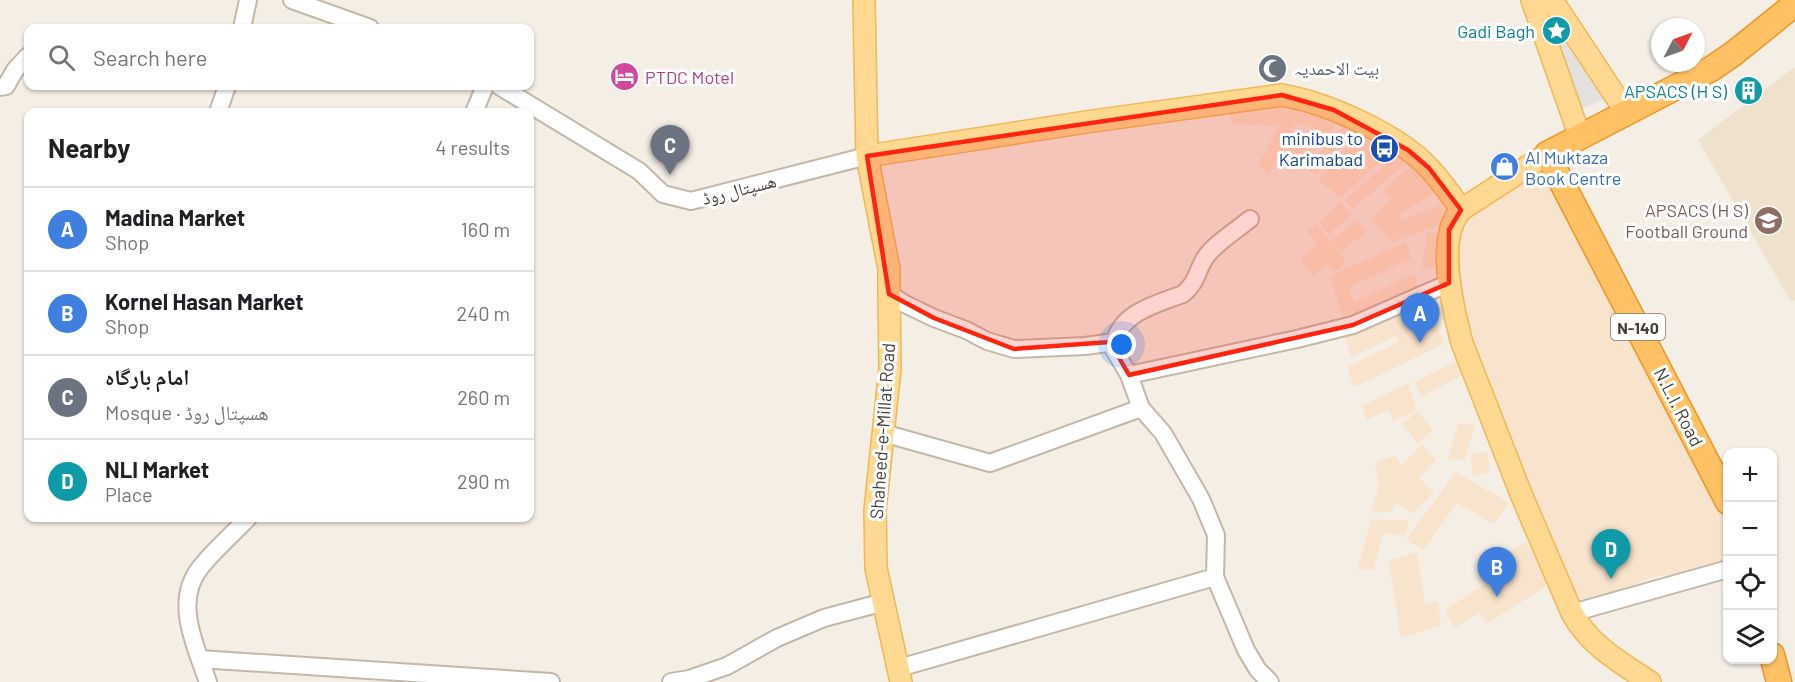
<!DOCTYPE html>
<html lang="en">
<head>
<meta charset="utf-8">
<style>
  :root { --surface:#fff; --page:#f6f6f6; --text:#202124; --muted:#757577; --line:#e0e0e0; --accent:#7c3aed }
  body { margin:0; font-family:Barlow,"Noto Naskh Arabic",sans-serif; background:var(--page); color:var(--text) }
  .controls { position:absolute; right:18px; bottom:18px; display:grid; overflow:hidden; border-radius:12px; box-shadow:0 2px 4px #0004 }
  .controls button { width:54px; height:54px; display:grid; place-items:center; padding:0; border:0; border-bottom:2px solid var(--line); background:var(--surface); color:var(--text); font:30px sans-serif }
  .compass { position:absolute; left:1651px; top:18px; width:54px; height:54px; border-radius:50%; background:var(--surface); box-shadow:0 2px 4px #0004; rotate:49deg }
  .you { position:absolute; left:1122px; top:345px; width:21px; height:21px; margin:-15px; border:4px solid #fff; border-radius:50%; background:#1a73e8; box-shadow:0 0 0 9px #1a73e833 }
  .badge { display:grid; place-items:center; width:39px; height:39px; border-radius:50%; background:var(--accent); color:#fff; font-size:20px; font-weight:700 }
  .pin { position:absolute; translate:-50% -50px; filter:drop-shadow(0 2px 3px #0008) }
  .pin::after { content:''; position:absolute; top:32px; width:21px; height:18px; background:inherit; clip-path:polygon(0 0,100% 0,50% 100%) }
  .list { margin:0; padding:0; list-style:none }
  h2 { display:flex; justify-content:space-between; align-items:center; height:78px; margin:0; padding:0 24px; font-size:26px }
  h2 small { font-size:20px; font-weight:400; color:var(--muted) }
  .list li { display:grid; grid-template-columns:39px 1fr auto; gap:18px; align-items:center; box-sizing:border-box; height:84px; padding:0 24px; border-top:2px solid var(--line) }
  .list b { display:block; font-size:22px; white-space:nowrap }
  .list p { margin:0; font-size:20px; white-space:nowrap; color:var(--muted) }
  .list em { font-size:20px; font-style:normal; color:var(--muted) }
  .icon { flex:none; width:33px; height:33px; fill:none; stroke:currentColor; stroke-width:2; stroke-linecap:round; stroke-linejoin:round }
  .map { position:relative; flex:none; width:1795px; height:682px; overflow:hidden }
  .search { position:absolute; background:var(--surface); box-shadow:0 2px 4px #0004; left:24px; top:24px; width:510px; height:66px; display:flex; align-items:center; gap:15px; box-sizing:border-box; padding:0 21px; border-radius:12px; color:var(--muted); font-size:22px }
  .panel { position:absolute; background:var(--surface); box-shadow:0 2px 4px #0004; left:24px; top:108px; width:510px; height:414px; border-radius:12px }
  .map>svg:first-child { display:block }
</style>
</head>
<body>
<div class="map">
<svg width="1795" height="682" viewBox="0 0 1795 682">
  <rect width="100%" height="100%" fill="#f4eee4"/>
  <path fill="#f8e3cc" d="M 1296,105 L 1339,121 L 1329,133 L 1296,123 L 1269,176 L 1258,165 L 1279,126 L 1231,124 L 1228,107 Z
    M 1347,120 L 1393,149 L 1341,198 L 1318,180 L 1353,141 L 1346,138 L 1316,175 L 1307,169 Z
    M 1290,142 L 1312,150 L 1305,164 L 1282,156 Z
    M 1401,151 L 1409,160 L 1353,209 L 1345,200 Z
    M 1545,153 L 1727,502 L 1727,565 L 1649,578 L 1572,613 L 1457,325 L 1454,218 Z
    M 1412,165 L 1439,190 L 1398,215 L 1401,221 L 1442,204 L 1443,224 L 1392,242 L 1371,219 L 1391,199 L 1383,189 Z
    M 1341,202 L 1352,215 L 1329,234 L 1319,222 Z
    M 1358,220 L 1366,232 L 1340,253 L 1346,263 L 1333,273 L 1327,265 L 1312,276 L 1300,259 L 1317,245 L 1307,231 L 1317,224 L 1330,241 Z
    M 1442,232 L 1436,268 L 1422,268 L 1427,233 Z
    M 1406,242 L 1411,259 L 1349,287 L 1354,302 L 1415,274 L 1419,290 L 1344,324 L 1330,276 Z
    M 1429,298 L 1444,344 L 1354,387 L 1347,367 L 1399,342 L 1396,336 L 1351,357 L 1345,337 Z
    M 1458,360 L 1463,375 L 1421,397 L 1415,382 Z
    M 1408,384 L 1417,410 L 1393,421 L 1389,410 L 1367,420 L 1362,406 Z
    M 1418,411 L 1433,430 L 1417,443 L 1402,424 Z
    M 1458,424 L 1475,425 L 1465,460 L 1448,459 Z
    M 1422,445 L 1436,460 L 1419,478 L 1434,493 L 1412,514 L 1396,502 L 1390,512 L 1371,511 L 1379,486 L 1375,463 L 1396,455 L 1401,466 Z
    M 1488,451 L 1489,472 L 1472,476 L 1471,455 Z
    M 1456,472 L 1509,503 L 1494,524 L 1457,503 L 1423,550 L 1406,540 Z
    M 1371,519 L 1409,521 L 1406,535 L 1383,534 L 1373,570 L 1358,569 Z
    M 1526,541 L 1549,584 L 1487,624 L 1480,612 L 1455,628 L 1445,610 L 1512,566 L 1506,554 Z
    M 1417,552 L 1425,605 L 1438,601 L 1441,625 L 1401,638 L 1389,561 Z"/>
  <path fill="#eee2cc" d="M 1795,67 L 1795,300 L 1791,302 L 1698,140 Z"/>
  <path fill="#e4e0dd" d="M 1568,38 L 1607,98 L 1576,111 L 1551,45 Z"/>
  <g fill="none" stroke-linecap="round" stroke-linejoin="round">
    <defs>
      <path id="minor" d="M 292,0 L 370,28
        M 242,28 L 248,0
        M 499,86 L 639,171 L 663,194 L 691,201 L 867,156
        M 0,87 L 6,86 L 15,70 L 28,56
        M 218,112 L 227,86
        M 474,112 L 485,86
        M 1250,219 C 1237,230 1214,244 1205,258 C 1197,271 1196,284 1183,294 C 1154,305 1118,313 1113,348 L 1129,375 L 1141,408 L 1163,433 L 1201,499 L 1216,535 L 1215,577 L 1246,650 L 1258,670 L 1270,682
        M 889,294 L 905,304 L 934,318 L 966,330 L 987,341 L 1014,349 L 1085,346 L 1114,342
        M 1129,375 L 1297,339 L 1353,325 L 1449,283
        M 883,433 L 990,463 L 1141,408
        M 1572,613 L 1728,569
        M 200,659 L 551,682
        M 899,668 L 1215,577
        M 208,682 C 196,647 173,602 200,568 C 214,550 232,535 248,518
        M 671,682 L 689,679 L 727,666 L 777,638 L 824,618 L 884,602"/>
      <path id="major" d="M 864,0 L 867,156 L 889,269 L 889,294 L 890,369 L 875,510 L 876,568 L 901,682
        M 1532,0 L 1580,137
        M 1552,0 L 1626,112
        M 1547,154 L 1461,210 C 1435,238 1453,309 1462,343 L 1521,494 L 1572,613 C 1590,646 1620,662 1650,682
        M 867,156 L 1086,122 L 1282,95 C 1328,103 1399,135 1430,169 C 1442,182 1452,196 1461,210"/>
      <path id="highway" d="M 1728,502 L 1547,154 L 1711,69 L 1733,54 L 1795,4
        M 1772,655 L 1779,682"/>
    </defs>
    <use href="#minor" stroke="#c3b8a8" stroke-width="20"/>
    <use href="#major" stroke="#efb756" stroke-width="24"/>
    <use href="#highway" stroke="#ec9625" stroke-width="27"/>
    <use href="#minor" stroke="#fff" stroke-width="16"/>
    <use href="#major" stroke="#ffd991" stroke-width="21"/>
    <use href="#highway" stroke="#ffc163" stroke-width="24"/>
  </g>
  <path fill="#ff240f" fill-opacity="0.2" stroke="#ff240f" stroke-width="4.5" stroke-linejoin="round" d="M 1282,95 L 1334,110 L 1408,150 L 1429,168 L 1461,210 L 1449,230 L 1449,283 L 1353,325 L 1129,375 L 1110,342 L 1014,349 L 934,318 L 889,294 L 867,156 Z"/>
  <defs>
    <symbol id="sight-disc" viewBox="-11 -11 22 22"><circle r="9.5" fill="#0f9aa8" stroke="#fff"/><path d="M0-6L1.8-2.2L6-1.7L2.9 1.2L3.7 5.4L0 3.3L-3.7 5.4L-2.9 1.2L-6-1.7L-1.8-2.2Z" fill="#fff"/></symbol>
    <symbol id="mosque-disc" viewBox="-11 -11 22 22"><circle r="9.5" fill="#6b7280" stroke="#fff"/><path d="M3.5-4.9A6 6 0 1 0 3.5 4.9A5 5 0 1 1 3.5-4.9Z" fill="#fff"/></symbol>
    <symbol id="hotel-disc" viewBox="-11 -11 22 22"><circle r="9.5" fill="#d1479c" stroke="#fff"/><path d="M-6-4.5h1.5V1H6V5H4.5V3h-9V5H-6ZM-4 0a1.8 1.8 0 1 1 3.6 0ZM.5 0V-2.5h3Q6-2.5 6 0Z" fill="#fff"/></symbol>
    <symbol id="building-disc" viewBox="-11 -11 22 22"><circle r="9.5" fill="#0f9aa8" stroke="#fff"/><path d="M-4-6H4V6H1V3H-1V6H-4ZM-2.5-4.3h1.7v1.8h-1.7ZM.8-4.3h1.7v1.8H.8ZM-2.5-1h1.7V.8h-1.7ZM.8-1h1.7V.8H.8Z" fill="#fff"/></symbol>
    <symbol id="bus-disc" viewBox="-11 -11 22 22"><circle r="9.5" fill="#1a4fb4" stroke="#fff"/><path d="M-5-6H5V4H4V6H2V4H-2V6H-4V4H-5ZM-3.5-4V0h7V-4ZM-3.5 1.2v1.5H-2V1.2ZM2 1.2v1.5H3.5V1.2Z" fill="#fff"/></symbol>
    <symbol id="shop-disc" viewBox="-11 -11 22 22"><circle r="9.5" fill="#3f7fe0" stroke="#fff"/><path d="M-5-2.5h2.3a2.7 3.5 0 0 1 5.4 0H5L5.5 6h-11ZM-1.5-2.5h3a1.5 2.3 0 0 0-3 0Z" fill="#fff"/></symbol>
    <symbol id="school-disc" viewBox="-11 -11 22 22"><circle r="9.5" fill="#8d6e63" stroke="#fff"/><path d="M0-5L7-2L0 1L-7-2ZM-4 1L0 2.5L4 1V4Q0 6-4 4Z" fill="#fff"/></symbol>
  </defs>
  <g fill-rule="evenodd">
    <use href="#sight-disc" x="1540" y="14" width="33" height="33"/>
    <use href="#mosque-disc" x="1256" y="52" width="33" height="33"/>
    <use href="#hotel-disc" x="608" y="60" width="33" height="33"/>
    <use href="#building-disc" x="1732" y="74" width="33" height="33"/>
    <use href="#bus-disc" x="1368" y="132" width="33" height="33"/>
    <use href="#shop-disc" x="1488" y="150" width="33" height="33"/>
    <use href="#school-disc" x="1752" y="204" width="33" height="33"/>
  </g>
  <g text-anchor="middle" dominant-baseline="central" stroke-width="6" stroke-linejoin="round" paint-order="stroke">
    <rect fill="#fff" stroke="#7e7870" stroke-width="1.5" x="1611" y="314" width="54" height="26" rx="4.5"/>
    <g font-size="16" font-weight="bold" fill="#463e33">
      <text x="1638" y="327">N-140</text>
    </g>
    <g font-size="18" fill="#0d838f" stroke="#fff" text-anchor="end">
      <text x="1535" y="31">Gadi Bagh</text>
      <text x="1727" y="91">APSACS (H S)</text>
    </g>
    <g font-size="18" fill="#5b616d" stroke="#fff" text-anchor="start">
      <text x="1294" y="68">بیت الاحمدیہ</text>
    </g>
    <g font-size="18" fill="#b23c85" stroke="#fff" text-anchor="start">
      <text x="645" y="77">PTDC Motel</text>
    </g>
    <g font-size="18" fill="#164399" stroke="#fff" text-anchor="end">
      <text x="1363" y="138">minibus to<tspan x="1363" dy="21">Karimabad</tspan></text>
    </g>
    <g font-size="18" fill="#366cbe" stroke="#fff" text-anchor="start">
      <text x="1525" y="157">Al Muktaza<tspan x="1525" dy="21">Book Centre</tspan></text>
    </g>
    <g font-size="18" fill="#463e33" stroke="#fff">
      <text transform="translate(739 189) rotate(-14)">ھسپتال روڈ</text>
      <text transform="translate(1679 407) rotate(63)">N.L.I. Road</text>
      <text transform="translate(882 431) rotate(-86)">Shaheed-e-Millat Road</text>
    </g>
    <g font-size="18" fill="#785e54" stroke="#fff" text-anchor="end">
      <text x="1748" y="210">APSACS (H S)<tspan x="1748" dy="21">Football Ground</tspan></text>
    </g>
  </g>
</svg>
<div class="controls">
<button>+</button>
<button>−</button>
<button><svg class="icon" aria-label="locate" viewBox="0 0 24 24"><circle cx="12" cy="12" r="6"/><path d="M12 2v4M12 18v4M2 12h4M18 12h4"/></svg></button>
<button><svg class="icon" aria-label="layers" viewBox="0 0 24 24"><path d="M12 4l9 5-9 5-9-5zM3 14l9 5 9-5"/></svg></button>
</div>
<svg class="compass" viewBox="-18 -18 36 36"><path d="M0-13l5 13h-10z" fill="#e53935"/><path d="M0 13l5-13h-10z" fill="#757577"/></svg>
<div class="you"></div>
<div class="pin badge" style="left:1420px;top:343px;background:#3f7fe0">A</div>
<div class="pin badge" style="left:1497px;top:597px;background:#3f7fe0">B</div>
<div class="pin badge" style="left:670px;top:175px;background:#6b7280">C</div>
<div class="pin badge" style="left:1611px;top:579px;background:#0f9aa8">D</div>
<div class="search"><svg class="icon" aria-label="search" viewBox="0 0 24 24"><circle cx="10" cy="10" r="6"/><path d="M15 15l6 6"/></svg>Search here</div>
<section class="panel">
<h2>Nearby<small>4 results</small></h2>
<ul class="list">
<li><span class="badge" style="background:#3f7fe0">A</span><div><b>Madina Market</b><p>Shop</p></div><em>160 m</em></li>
<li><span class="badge" style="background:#3f7fe0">B</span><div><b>Kornel Hasan Market</b><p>Shop</p></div><em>240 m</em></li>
<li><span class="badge" style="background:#6b7280">C</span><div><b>امام بارگاہ</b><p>Mosque · ھسپتال روڈ</p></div><em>260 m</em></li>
<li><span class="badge" style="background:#0f9aa8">D</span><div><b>NLI Market</b><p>Place</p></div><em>290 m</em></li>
</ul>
</section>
</div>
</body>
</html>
